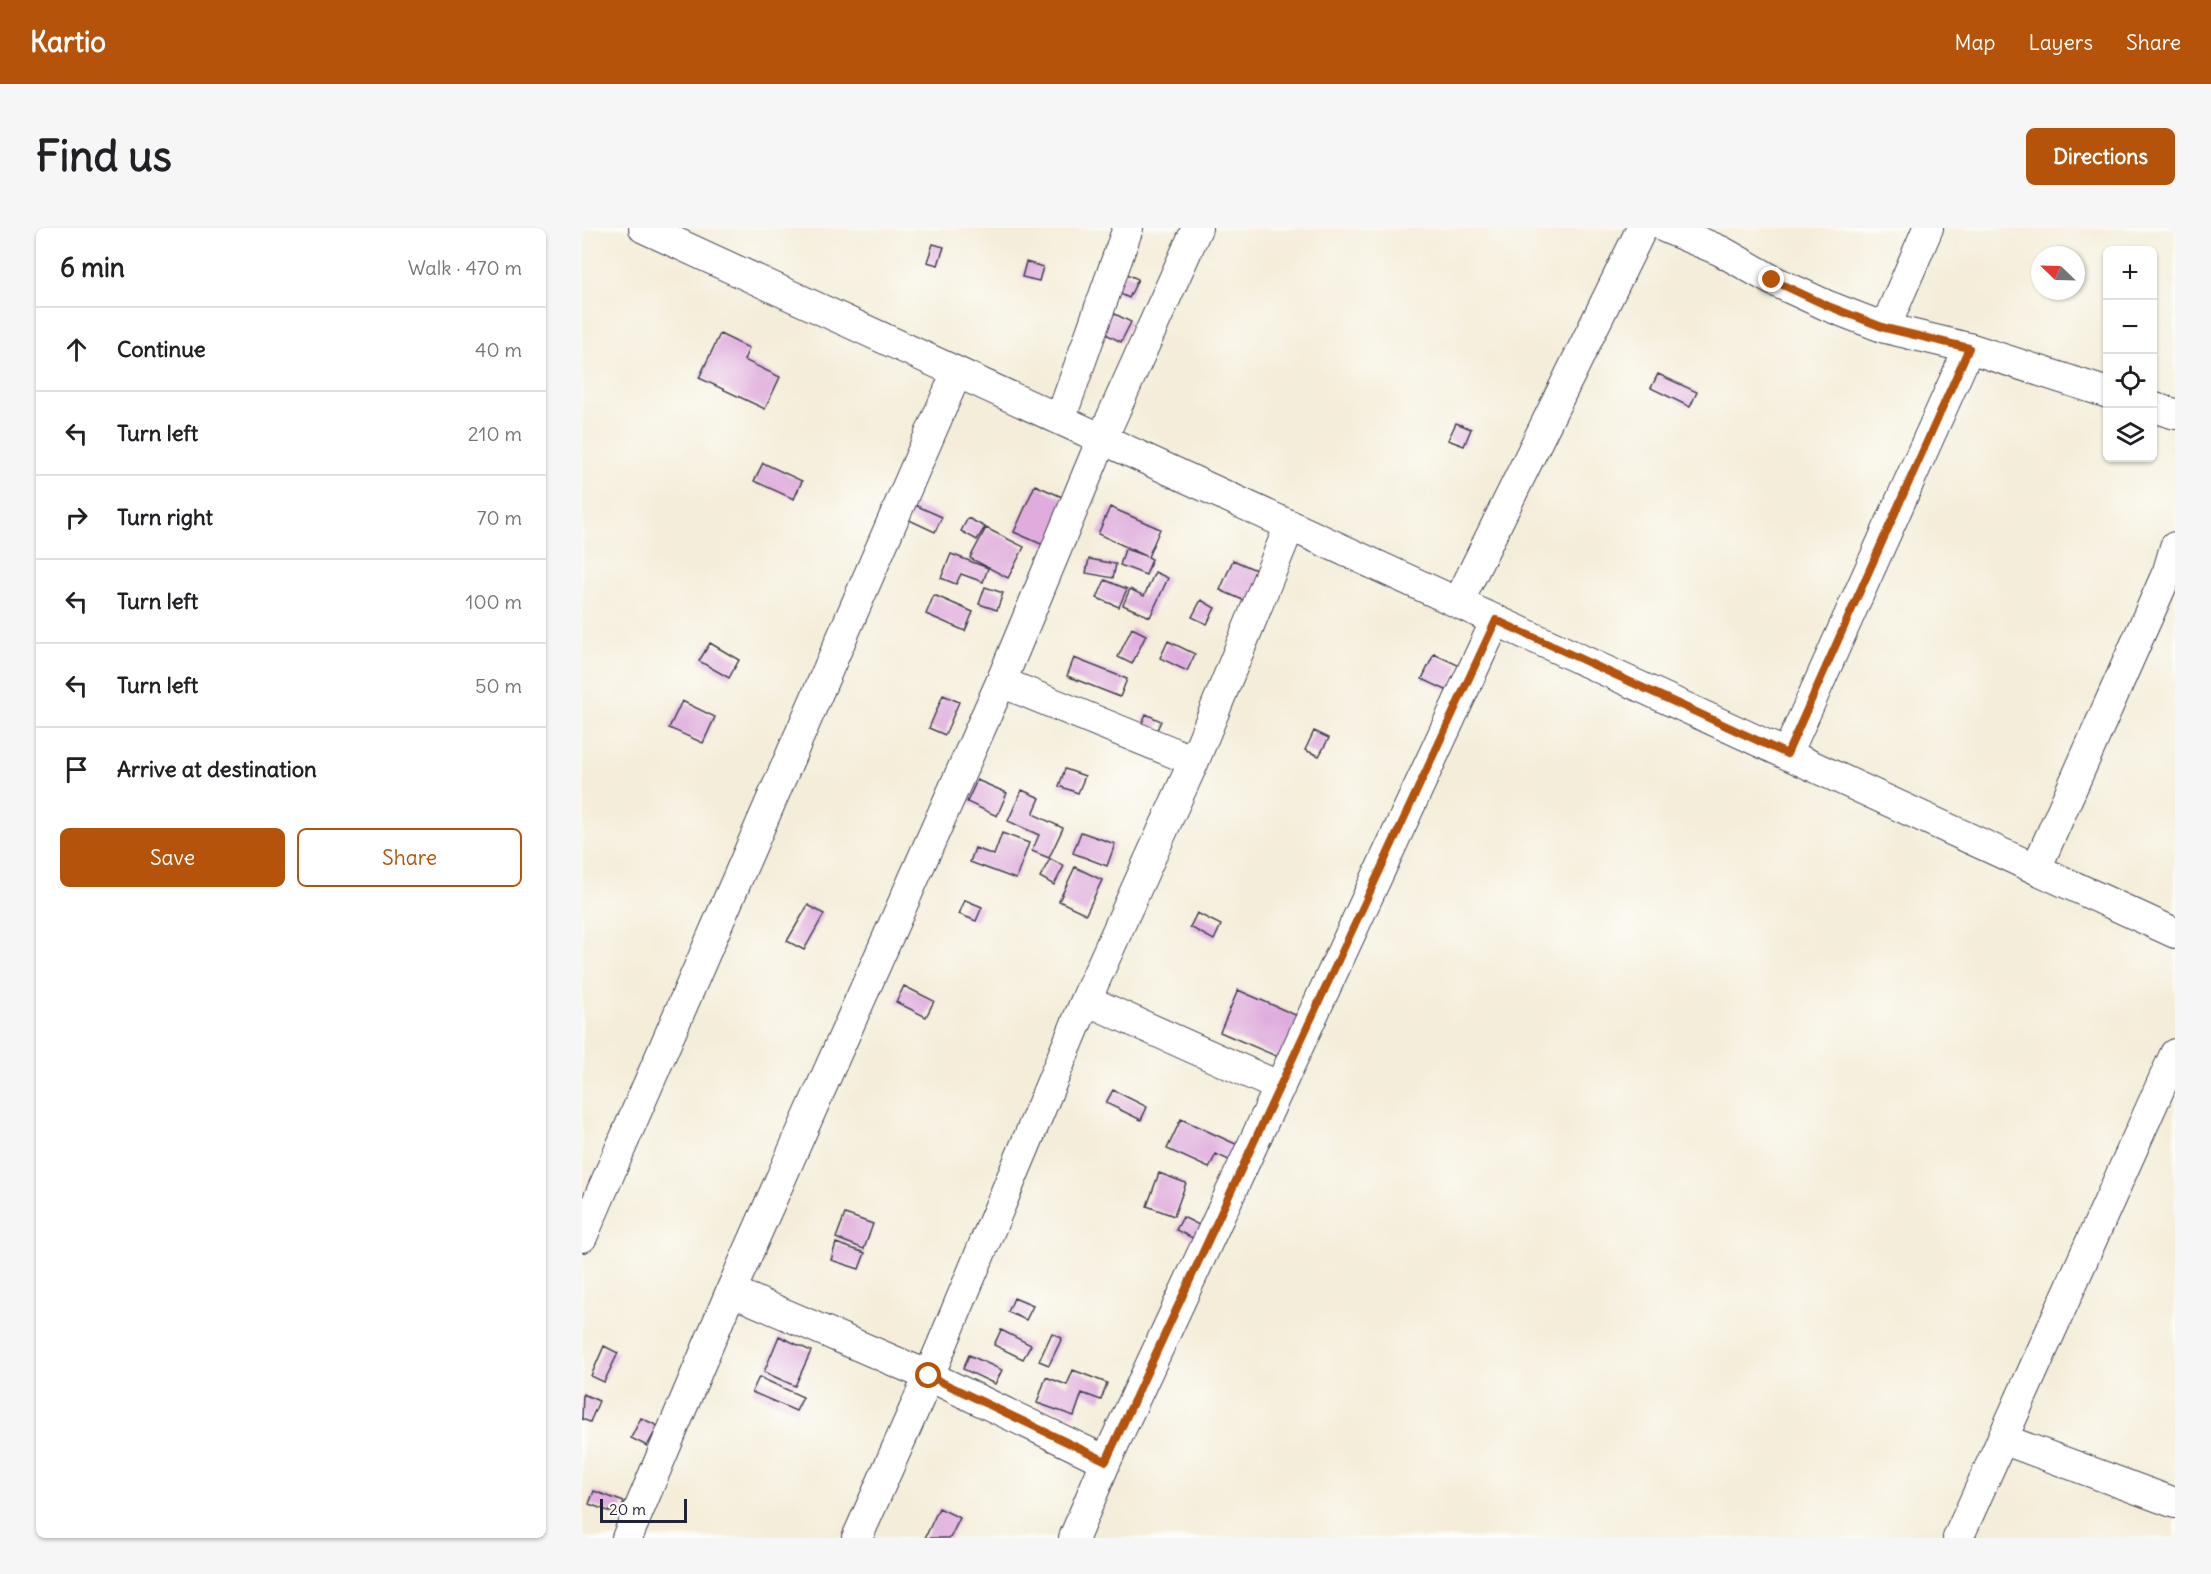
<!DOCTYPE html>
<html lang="en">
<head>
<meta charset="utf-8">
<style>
  :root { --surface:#fff; --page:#f6f6f6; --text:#202124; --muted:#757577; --line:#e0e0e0; --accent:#b45309 }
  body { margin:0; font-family:Delius,sans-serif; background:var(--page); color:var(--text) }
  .controls { position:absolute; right:18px; top:18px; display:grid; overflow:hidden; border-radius:9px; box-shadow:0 2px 4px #0004 }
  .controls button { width:54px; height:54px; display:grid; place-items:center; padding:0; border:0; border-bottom:2px solid var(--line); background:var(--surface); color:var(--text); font:30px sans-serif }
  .compass { position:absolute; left:1449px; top:18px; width:54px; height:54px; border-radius:50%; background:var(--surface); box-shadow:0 2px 4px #0004; rotate:293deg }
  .scale { position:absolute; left:18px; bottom:15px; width:87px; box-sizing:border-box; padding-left:6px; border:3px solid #22223b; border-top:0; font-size:16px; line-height:21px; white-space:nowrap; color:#22223b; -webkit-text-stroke:4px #fdfcf7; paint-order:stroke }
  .stop { position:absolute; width:18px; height:18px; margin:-14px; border:4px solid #b45309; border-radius:50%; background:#fff }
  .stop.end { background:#b45309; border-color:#fff; box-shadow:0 2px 6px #0008 }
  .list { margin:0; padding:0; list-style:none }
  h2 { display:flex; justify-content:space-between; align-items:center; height:78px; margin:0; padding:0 24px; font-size:26px }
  h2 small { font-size:20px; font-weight:400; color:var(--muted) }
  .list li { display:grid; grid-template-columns:39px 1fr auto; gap:18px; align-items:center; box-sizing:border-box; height:84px; padding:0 24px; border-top:2px solid var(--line) }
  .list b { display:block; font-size:22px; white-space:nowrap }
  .list em { font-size:20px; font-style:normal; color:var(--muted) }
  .actions { display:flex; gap:12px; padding:18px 24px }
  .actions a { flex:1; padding:14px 0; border:2px solid var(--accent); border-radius:9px; text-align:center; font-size:21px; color:var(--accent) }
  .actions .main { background:var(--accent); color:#fff }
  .icon { flex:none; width:33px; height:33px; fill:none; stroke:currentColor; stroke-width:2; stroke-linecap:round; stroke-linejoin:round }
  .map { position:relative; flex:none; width:1593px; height:1310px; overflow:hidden; border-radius:9px }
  header { display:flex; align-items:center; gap:36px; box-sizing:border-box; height:84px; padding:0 30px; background:var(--accent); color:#fff }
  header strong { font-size:28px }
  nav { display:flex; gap:33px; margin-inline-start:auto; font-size:21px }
  .intro { display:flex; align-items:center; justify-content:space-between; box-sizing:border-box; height:144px; padding:0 36px }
  h1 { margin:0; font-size:42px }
  .button { padding:15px 27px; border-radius:9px; background:var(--accent); color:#fff; font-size:21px; font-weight:700 }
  main { display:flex; gap:36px; padding:0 36px }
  aside { flex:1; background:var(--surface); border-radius:9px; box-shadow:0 2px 4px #0004 }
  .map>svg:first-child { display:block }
</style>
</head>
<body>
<header>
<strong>Kartio</strong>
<nav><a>Map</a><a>Layers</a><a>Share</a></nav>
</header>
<div class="intro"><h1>Find us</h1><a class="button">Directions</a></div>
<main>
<aside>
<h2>6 min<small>Walk · 470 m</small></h2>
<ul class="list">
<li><svg class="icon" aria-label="ahead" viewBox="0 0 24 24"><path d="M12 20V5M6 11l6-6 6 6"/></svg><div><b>Continue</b></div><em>40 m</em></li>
<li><svg class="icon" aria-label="left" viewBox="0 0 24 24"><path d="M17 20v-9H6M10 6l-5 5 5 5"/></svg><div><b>Turn left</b></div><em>210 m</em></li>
<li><svg class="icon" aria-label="right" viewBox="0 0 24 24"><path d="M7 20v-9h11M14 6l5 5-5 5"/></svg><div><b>Turn right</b></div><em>70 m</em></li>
<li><svg class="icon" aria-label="left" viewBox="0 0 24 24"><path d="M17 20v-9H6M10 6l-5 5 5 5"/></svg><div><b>Turn left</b></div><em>100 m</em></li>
<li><svg class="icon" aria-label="left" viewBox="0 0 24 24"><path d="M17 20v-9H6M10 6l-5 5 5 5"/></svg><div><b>Turn left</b></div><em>50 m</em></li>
<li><svg class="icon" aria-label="arrive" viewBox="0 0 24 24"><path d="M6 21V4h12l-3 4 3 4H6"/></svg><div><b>Arrive at destination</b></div></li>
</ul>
<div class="actions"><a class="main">Save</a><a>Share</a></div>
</aside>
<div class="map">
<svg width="1593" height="1310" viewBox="0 0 1593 1310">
  <rect width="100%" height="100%" fill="#fdfcf7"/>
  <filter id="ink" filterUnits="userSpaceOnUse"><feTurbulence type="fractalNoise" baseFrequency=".0167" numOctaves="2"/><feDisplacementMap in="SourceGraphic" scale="12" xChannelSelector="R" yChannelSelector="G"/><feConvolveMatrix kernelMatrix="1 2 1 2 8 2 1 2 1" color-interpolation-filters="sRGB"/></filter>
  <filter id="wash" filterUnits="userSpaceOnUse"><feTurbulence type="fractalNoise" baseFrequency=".008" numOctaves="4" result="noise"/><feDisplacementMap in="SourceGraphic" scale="24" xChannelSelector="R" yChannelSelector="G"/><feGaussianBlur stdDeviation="1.35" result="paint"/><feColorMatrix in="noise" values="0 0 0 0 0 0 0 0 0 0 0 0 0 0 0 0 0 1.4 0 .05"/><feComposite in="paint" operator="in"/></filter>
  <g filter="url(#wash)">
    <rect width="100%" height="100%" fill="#f4edd9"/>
    <g id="blocks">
      <path fill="#dfacdd" d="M 351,16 L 362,19 L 356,37 L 345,34 Z
        M 444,34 L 461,39 L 457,53 L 440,49 Z
        M 541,44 L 556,51 L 547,70 L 532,63 Z
        M 525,82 L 549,94 L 539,114 L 516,102 Z
        M 138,106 L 167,120 L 162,132 L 198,149 L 183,181 L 117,150 Z
        M 1076,146 L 1115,164 L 1108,179 L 1069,160 Z
        M 874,195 L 889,201 L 882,218 L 866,212 Z
        M 181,235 L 220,253 L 212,271 L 172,253 Z
        M 453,257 L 489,273 L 468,320 L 432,304 Z
        M 317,270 L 360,289 L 353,304 L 310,284 Z
        M 528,279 L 578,301 L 566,329 L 570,331 L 564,347 L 538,337 L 543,321 L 564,328 L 516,306 Z
        M 386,290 L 403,299 L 395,312 L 379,303 Z
        M 404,300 L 442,319 L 426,350 L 388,330 Z
        M 369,326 L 406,340 L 401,354 L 379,346 L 374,356 L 359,350 Z
        M 507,331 L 534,336 L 531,350 L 504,345 Z
        M 651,332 L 683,346 L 670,376 L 638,362 Z
        M 573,344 L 586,350 L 568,389 L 541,377 L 548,361 L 562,368 Z
        M 523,352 L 545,361 L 537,379 L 515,370 Z
        M 403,359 L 421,365 L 415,382 L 397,376 Z
        M 352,367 L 391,384 L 383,403 L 344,386 Z
        M 619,372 L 633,380 L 625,396 L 610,389 Z
        M 550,400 L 564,407 L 550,436 L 536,429 Z
        M 586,413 L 613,426 L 605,443 L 578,430 Z
        M 128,415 L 157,432 L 147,450 L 117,433 Z
        M 852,426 L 878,438 L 866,463 L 840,451 Z
        M 492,430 L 545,451 L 538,469 L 485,448 Z
        M 361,467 L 377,474 L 363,507 L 347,500 Z
        M 100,473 L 133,489 L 121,515 L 87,500 Z
        M 564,486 L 579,493 L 573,506 L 558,500 Z
        M 732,503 L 747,510 L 737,528 L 723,522 Z
        M 483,541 L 503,548 L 496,565 L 477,558 Z
        M 395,552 L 425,565 L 415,588 L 385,574 Z
        M 440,562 L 458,570 L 451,586 L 481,600 L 467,630 L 450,623 L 457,607 L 426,593 Z
        M 499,604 L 533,616 L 525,638 L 491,625 Z
        M 420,605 L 447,615 L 434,651 L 388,634 L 393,620 L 412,627 Z
        M 468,631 L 482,638 L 472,657 L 458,649 Z
        M 493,639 L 520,652 L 504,686 L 477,673 Z
        M 383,672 L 400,679 L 394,693 L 377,686 Z
        M 226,677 L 242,686 L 222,722 L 205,713 Z
        M 615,685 L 639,697 L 632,712 L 608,699 Z
        M 322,758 L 352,773 L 344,789 L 314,774 Z
        M 656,762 L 718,789 L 715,837 L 638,804 Z
        M 531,862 L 565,879 L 559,892 L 524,875 Z
        M 599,891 L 658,918 L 651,934 L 634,926 L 627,940 L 585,921 Z
        M 577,945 L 604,955 L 592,988 L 565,978 Z
        M 263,986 L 291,996 L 282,1021 L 254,1010 Z
        M 601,989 L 625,1001 L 619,1014 L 594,1002 Z
        M 254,1015 L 283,1025 L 277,1041 L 249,1032 Z
        M 432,1070 L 451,1078 L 444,1092 L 426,1084 Z
        M 419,1102 L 449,1117 L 441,1131 L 412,1117 Z
        M 470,1105 L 480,1110 L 467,1137 L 457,1133 Z
        M 197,1108 L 229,1123 L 213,1158 L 182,1144 Z
        M 22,1118 L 36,1125 L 22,1154 L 9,1148 Z
        M 387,1127 L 420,1142 L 413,1156 L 381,1141 Z
        M 491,1142 L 525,1155 L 519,1172 L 500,1165 L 492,1188 L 455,1175 L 464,1149 L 485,1157 Z
        M 177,1149 L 221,1169 L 214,1183 L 170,1164 Z
        M 1,1166 L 17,1173 L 8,1194 L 0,1191 Z
        M 59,1190 L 76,1198 L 65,1218 L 49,1210 Z
        M 12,1263 L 42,1274 L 37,1287 L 7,1276 Z
        M 357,1280 L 378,1290 L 368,1310 L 343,1310 Z"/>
    </g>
  </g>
  <g filter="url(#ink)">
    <use href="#blocks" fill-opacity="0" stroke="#424053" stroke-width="1.5"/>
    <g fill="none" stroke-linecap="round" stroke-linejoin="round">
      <defs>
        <path id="minor" d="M 62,0 L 1593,705
          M 1084,0 L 1139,23 L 1190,52 L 1246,78 L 1303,100 L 1387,120 L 1526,165
          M 1303,100 L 1346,0
          M 1570,179 L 1593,186
          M 478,192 L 546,0
          M 876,375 L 1060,0
          M 419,454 L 612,533
          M 1205,526 L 1387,120
          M 1454,641 L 1586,343 L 1593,319
          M 504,772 L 698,859
          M 0,1009 L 375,144
          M 149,1063 L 347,1148 L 524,1233
          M 1420,1211 L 1593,1275
          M 45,1310 L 149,1063 L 419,454 L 520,211 L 615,0
          M 275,1310 L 347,1148 L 504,772 L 612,533 L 708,297
          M 492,1310 L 524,1233 L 914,392
          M 1376,1310 L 1593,826"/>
      </defs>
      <use href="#minor" stroke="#424053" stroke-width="32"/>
      <use href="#minor" stroke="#fff" stroke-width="30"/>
    </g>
  </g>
  <g fill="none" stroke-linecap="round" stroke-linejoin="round" filter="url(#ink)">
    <path stroke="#b45309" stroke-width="8" d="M 347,1148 L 524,1233 L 914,392 L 1205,526 L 1387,120 L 1303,100 L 1246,78 L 1190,52"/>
  </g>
</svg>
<div class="controls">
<button>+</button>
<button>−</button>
<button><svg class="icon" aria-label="locate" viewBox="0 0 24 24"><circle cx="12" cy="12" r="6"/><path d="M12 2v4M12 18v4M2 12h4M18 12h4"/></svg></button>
<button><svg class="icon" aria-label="layers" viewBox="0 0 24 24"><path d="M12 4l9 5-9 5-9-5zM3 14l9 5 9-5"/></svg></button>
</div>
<svg class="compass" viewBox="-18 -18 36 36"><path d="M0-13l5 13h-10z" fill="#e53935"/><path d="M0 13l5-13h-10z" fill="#757577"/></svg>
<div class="scale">20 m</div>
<div class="stop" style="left:347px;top:1148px"></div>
<div class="stop end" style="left:1190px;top:52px"></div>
</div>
</main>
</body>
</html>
